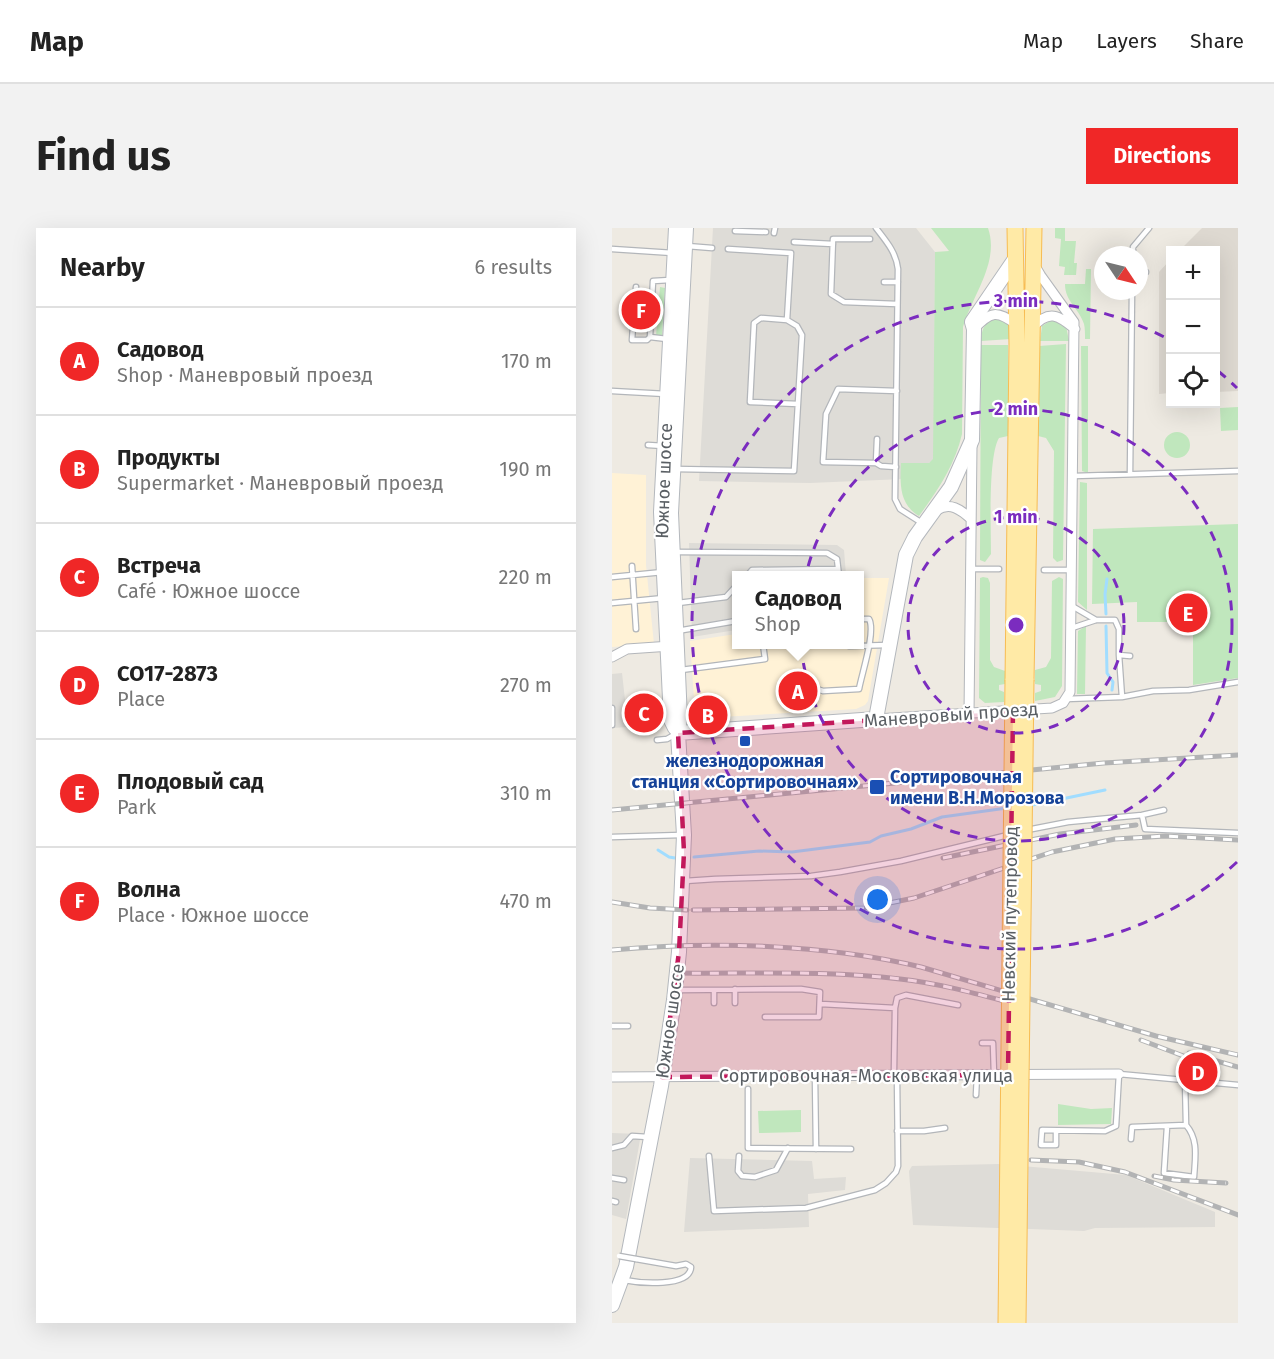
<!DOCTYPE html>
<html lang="en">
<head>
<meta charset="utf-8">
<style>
  :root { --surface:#fff; --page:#f2f2f2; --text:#222; --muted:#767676; --line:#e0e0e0; --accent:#f02727 }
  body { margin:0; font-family:"Fira Sans",sans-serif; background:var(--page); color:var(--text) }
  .controls { position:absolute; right:18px; top:18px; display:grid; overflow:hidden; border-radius:0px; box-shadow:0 6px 24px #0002 }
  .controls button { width:54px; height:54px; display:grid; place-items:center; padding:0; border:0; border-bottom:2px solid var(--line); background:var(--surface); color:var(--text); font:30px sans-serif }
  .compass { position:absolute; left:482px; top:18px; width:54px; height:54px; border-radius:50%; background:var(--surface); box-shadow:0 6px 24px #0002; rotate:125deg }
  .you { position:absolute; left:266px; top:672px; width:21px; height:21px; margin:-15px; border:4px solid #fff; border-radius:50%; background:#1a73e8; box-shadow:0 0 0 9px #1a73e833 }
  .badge { display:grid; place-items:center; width:39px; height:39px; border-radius:50%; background:var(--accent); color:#fff; font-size:20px; font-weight:700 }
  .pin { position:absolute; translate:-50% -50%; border:3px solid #fff; box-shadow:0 2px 6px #0006 }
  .popup { position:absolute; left:120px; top:343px; width:132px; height:78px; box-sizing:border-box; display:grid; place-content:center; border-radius:0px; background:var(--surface); filter:drop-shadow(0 2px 4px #0005); font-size:20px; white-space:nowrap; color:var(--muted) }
  .popup b { font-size:22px; color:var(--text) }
  .popup::after { content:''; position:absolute; left:50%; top:100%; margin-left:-12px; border:12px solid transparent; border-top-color:var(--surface) }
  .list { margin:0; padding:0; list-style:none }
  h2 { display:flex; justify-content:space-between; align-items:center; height:78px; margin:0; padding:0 24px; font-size:26px }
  h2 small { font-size:20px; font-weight:400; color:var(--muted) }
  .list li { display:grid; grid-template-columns:39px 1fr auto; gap:18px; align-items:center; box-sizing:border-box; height:108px; padding:0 24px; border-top:2px solid var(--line) }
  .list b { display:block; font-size:22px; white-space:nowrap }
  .list p { margin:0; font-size:20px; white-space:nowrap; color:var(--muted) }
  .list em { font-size:20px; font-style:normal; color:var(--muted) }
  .icon { flex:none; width:33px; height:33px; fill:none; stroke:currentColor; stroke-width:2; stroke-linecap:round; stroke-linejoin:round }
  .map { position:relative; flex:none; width:626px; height:1095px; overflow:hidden; border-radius:0px }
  header { display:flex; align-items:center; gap:36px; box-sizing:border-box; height:84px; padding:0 30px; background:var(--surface); border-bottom:2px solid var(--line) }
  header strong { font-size:28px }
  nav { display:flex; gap:33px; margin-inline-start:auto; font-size:21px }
  .intro { display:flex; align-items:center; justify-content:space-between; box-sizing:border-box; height:144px; padding:0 36px }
  h1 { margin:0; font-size:42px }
  .button { padding:15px 27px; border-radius:0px; background:var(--accent); color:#fff; font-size:21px; font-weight:700 }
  main { display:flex; gap:36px; padding:0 36px }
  aside { flex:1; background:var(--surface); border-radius:0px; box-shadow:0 6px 24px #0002 }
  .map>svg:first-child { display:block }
</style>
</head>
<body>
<header>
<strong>Map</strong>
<nav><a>Map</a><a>Layers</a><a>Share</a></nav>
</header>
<div class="intro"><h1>Find us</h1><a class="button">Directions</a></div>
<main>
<aside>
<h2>Nearby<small>6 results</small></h2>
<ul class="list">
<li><span class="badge">A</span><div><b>Садовод</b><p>Shop · Маневровый проезд</p></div><em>170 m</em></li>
<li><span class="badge">B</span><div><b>Продукты</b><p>Supermarket · Маневровый проезд</p></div><em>190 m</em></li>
<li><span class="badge">C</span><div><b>Встреча</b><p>Café · Южное шоссе</p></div><em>220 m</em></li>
<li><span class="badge">D</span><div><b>СО17-2873</b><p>Place</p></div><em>270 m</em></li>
<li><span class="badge">E</span><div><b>Плодовый сад</b><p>Park</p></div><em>310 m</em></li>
<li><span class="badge">F</span><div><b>Волна</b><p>Place · Южное шоссе</p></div><em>470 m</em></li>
</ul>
</aside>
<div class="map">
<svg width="626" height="1095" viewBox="0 0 626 1095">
  <rect width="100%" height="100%" fill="#eeeae2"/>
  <path fill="#fff2d6" d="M 0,245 L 34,247 L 34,337 L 42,416 L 0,419 Z
    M 248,350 L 277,350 L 256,473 L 253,477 L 244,481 L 93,490 L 83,486 L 78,413 L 124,406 L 124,416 L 248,416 Z"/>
  <path fill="#dedcd7" d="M 101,0 L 304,0 L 323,24 L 322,231 L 320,233 L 291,251 L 198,255 L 87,253 Z
    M 77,315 L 225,317 L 232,322 L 234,347 L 124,348 L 124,402 L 80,409 Z
    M 10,445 L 16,499 L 0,500 L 0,446 Z
    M 0,905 L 29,906 L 14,991 L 0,987 Z
    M 78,930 L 200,933 L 202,951 L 234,949 L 233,962 L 196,966 L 197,999 L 72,1004 Z
    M 386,936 L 514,947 L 603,984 L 603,999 L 483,1000 L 472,1003 L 301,997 L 297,943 L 300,938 Z"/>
  <path fill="#ded9d1" d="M 590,0 L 626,0 L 626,163 L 604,164 L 604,22 L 568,22 Z
    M 558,32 L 558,165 L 547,166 L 547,44 Z"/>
  <path fill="#c0e7bd" d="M 319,0 L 376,0 C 388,34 360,68 351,99 L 350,206 C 343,237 326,262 307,288 C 287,276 288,256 289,235 L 317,235 L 321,231 L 323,24 L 337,23 Z
    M 443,0 L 453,0 L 453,13 L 464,13 L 462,35 L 465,35 L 464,47 L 452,47 L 453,39 L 447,38 L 449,11 L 443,10 Z
    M 474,41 L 479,41 L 478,111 L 473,111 C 473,106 473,100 472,96 C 467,80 453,74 453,56 L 473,56 Z
    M 48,59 L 53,60 L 50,109 L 44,108 Z
    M 383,89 L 394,92 L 398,98 L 399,111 L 369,113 C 370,100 372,96 383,89 Z
    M 438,93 L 446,93 L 454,98 L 457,113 L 428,113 L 430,98 Z
    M 454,116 L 451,332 L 445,334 L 441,330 L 442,223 L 434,210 L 426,208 L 427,118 Z
    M 369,117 L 396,117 L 396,208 L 387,210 C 376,228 379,302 379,326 L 373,334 L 368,332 L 368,323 Z
    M 469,118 L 476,118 L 476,245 L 470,243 Z
    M 626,179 L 626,202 L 609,203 L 608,180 Z
    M552 217a13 13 0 1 1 26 0a13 13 0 1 1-26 0Z
    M 468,254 L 475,255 L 475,382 L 466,374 Z
    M 626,296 L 626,450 L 581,457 L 581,394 L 525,394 L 525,374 L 480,376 L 481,301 Z
    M 371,349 L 376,350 L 378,355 L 378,432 L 382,439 L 393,443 L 393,456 L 387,457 L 387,462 L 392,464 L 392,474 L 373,475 L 367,470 L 368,350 Z
    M 447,349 L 451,351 L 450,458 L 443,469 L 423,473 L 423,465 L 429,463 L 429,457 L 423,456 L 423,442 L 434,439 L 439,430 L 440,353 Z
    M 474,398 L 473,466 L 465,466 L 466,403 Z
    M 446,876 L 479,881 L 500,880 L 499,896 L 446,897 Z
    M 189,882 L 189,904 L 147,905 L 146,883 Z"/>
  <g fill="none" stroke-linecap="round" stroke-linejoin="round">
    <path stroke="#a1ddff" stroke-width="3" d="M 494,386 L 493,366 L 495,351
      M 494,398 L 495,445 L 501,454 L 500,462
      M 416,578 L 493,562
      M 46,622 L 57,629 L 63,630
      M 82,629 L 147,623 L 180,624 L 258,614 L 269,608 L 299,601 L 330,589 L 395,580"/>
    <defs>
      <path id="lane" d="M 264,0 C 274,13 284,24 286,41 L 283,271 L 288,281 L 310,295
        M 123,3 L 154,4
        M 162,5 L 163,0
        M 258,11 L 221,11 L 219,66 L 232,74 L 285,76
        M 182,14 L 221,16
        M 75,18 L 100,20
        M 0,21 L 61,25
        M 116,21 L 179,25 L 175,92 L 149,90 L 142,95 L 138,174 L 186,176
        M 521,27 L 521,19 L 537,0
        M 527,44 L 534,44
        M 272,54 L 286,54
        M 24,59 L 20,112 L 35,112 L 38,109 L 55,111
        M 38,109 L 41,53 L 58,52
        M 0,163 L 54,166
        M 36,217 L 52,218
        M 264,235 L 265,211
        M 284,239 L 269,238 L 264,235 L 211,234 L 214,186 L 226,161 L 285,163
        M 63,241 L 182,243 L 190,107 L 185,98 L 175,92
        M 518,246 L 520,63
        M 462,248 L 626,243
        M 63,324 L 215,325 L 225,331 L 227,348
        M 20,338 L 24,401
        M 359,341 L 387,341
        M 432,342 L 460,342
        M 135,348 L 140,342 L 226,341
        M 0,349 L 51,344
        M 0,375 L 52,370
        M 66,375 L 114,369 L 124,358
        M 460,378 L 484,392
        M 460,400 L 484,392 L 503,392 L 507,401 L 507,427
        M 65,403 L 124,393
        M 237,418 L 277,417
        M 69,442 L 153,431 L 151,416
        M 510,469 L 507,427 L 518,428
        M 178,470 L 177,457 L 190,456 L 211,463 L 247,461 C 250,445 264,403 257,391 L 248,391
        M 454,471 L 510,469 L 541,463 L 577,462 L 626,454
        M 0,480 L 0,497
        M 45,512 L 55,511 L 62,507
        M 530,587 L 552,582
        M 415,602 L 456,594 L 530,587 L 533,601 L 626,605
        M 0,609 L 69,607
        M 73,653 L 103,651 L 199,648 L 228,644 L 289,633 L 396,607
        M 68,762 L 189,761 L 208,764 L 207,789 L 153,789
        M 102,775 L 102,762
        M 123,775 L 123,761
        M 283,780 L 285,770 L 294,767 L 346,777
        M 0,798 L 16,798
        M 370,815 L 381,815 L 382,847
        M 203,849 L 204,921
        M 136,861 L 136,920 L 239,921
        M 364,867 L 365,847
        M 555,899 L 552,945 L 582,949 C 583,930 587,912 574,897
        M 285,903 L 312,903 L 333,900
        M 444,903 L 444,917 L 429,917 L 430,902 L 493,903 L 504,898 L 507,846 L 626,857
        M 519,911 L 520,899 L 574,897 L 573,852
        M 0,920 L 12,917 L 20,908 L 36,909
        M 97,928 L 102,983 L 194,980 L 263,962 L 274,955 L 284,944 L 286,938 L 285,848 L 282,842 L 283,780 L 209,776
        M 127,928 L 126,943 L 130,948 L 143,949 L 164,942 L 176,920
        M 0,950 L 12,952
        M 0,973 L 4,974
        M 12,1052 C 27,1055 78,1060 79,1039 L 74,1036 L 64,1038 L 24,1031"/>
      <path id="street" d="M 420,100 C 437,81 446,87 463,101
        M 362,101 C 379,83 385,82 405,97
        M 325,282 C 338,274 348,281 359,291
        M 0,429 L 15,421 L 59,418
        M 357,486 L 360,218
        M 264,491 L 440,480 L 451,475 L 458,464 L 462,94 L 429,48 L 423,38
        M 0,849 L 507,846"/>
      <path id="secondary" d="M 63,500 L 59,492 L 49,284 L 64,0
        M 66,505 L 264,491 L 294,327 L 303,309 L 339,259 L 360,212 L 362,101 L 360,94 L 403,31
        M 0,1077 L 14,1039 L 49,858 L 62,772 L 67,724 L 72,607 L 66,505 L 68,491 L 59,285 L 74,0"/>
      <path id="primary" d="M 401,452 L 405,116 L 403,0
        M 414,452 L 422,0"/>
    </defs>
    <use href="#lane" stroke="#b3b6ba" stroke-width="7"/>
    <use href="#street" stroke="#b3b6ba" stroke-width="11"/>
    <use href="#secondary" stroke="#b4b8bd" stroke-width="16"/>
    <use href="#primary" stroke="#f7bc53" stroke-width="17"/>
    <use href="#lane" stroke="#fff" stroke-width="4.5"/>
    <use href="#street" stroke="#fff" stroke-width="9"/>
    <use href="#secondary" stroke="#fff" stroke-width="14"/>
    <use href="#primary" stroke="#ffeaa6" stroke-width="15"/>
    <defs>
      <path id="rail" d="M 0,582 L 492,535 L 626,527
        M 331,630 L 448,606 L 524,597
        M 0,674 L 38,680 L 75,682
        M 81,682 L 253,680 L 302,670 L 440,624 L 503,611 L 554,608 L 626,612
        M 0,722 C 98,713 213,716 309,739 L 544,808 L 626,827
        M 62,745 C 137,746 214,742 288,751 C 324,755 358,764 392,773
        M 529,812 L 582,832
        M 577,825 L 626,839
        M 419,932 L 467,934 L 513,944 L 626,987
        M 542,948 L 562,952 L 614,955"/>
    </defs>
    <use href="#rail" stroke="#b2b3b4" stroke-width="5"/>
    <use href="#rail" stroke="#fff" stroke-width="3" stroke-dasharray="9" stroke-linecap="butt"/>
    <defs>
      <path id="lane-bridge" d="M 7,1028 L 24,1031"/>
      <path id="primary-bridge" d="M 394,1095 L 401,452
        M 406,1095 L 414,452"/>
    </defs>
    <use href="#lane-bridge" stroke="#b3b6ba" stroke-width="7" stroke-linecap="butt"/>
    <use href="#primary-bridge" stroke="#f7bc53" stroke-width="17" stroke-linecap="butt"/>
    <use href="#lane-bridge" stroke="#fff" stroke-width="4.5"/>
    <use href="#primary-bridge" stroke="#ffeaa6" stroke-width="15"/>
  </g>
  <path fill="#c2185b" fill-opacity="0.2" stroke="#c2185b" stroke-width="4.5" stroke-dasharray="12 8" stroke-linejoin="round" d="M 401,483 L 396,847 L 50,849 L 67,724 L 72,624 L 66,505 Z"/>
  <g fill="none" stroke="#7b2cbf" stroke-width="3" stroke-dasharray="10 8">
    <circle cx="404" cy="397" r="108"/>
    <circle cx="404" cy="397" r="216"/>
    <path d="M625 634A324 324 0 1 1 556 111M606 143A324 324 0 0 1 625 160"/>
  </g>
  <g fill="#1a4fb4" stroke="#fff" stroke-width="2">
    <rect x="127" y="507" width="12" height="12" rx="3"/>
    <rect x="257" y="551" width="16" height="16" rx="3"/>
  </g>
  <g text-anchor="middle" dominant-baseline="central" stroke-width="4.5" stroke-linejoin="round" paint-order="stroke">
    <g font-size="18" fill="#5a5f64" stroke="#fff">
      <text transform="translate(52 253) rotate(-88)">Южное шоссе</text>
      <text transform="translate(339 487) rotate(-4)">Маневровый проезд</text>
      <text transform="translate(398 686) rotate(-89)">Невский путепровод</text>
      <text transform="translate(58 793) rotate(-82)">Южное шоссе</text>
      <text x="254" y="848">Сортировочная-Московская улица</text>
    </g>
    <g font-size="18" font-weight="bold" fill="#164399" stroke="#fff">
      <text x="133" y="533">железнодорожная<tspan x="133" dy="21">станция «Сортировочная»</tspan></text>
      <text x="278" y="549" text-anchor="start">Сортировочная<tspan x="278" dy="21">имени В.Н.Морозова</tspan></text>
    </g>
  </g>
  <circle cx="404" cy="397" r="9" fill="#7b2cbf" stroke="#fff" stroke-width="3"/>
  <g font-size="18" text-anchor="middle" font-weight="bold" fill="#7b2cbf" stroke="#fff" stroke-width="4.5" stroke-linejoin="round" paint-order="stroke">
    <text x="404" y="79">3 min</text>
    <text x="404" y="187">2 min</text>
    <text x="404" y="295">1 min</text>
  </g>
</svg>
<div class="controls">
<button>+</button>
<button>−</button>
<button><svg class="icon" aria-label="locate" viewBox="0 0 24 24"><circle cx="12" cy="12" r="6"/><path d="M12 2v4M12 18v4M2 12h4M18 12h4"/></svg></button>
</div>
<svg class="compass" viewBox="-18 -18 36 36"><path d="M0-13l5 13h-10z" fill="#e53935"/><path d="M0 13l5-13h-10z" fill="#767676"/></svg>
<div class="you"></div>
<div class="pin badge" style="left:186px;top:463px">A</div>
<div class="popup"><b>Садовод</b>Shop</div>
<div class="pin badge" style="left:96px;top:487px">B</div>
<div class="pin badge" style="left:32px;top:485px">C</div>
<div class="pin badge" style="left:586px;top:844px">D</div>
<div class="pin badge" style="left:576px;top:385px">E</div>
<div class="pin badge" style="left:29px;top:82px">F</div>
</div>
</main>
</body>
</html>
